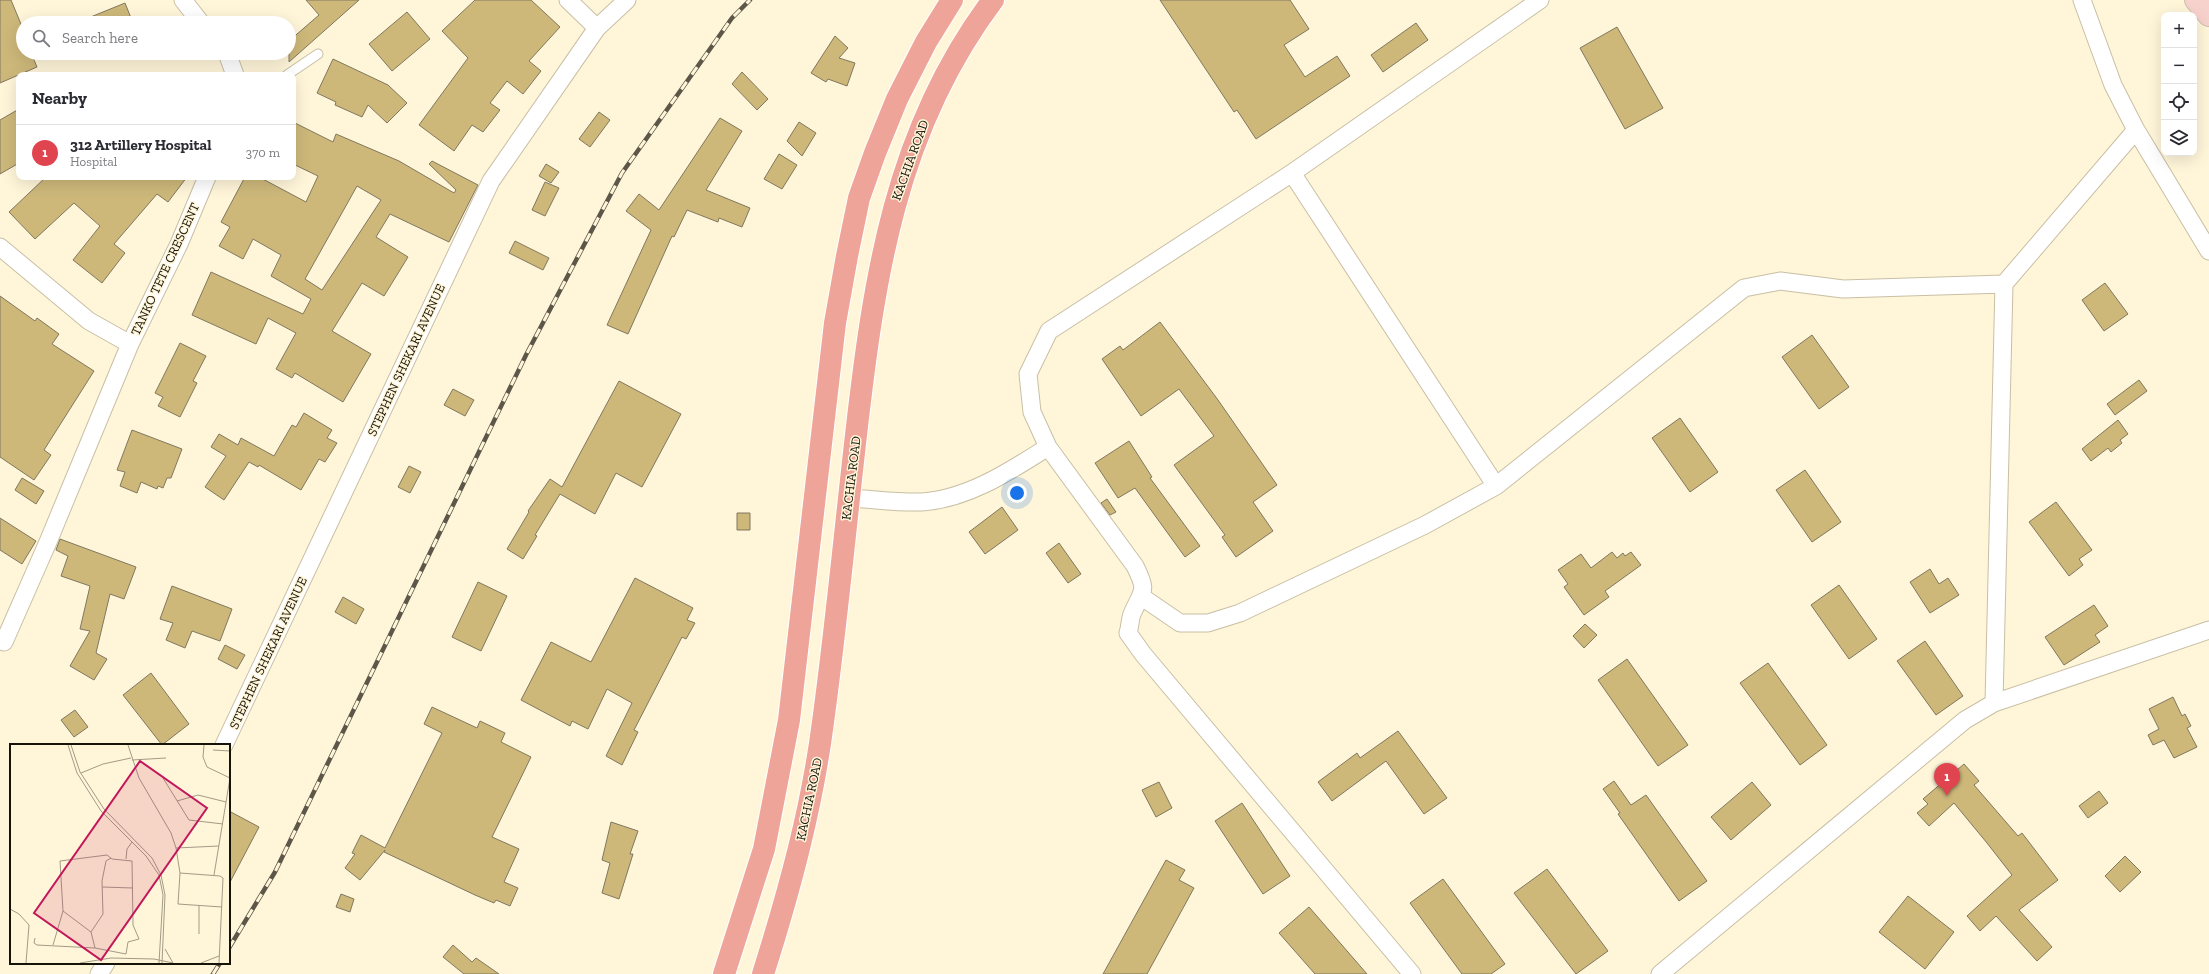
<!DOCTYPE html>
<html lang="en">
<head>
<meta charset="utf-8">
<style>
  :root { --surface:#fff; --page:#f2f2f3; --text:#2b2b33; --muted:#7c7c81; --line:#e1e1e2; --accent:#db2777 }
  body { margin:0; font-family:"Zilla Slab",serif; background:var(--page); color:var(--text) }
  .controls { position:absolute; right:12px; top:12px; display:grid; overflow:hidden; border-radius:8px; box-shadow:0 4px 16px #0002 }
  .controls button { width:36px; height:36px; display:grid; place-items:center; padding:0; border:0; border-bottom:1px solid var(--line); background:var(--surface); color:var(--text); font:20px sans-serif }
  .you { position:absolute; left:1017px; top:493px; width:14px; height:14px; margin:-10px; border:3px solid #fff; border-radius:50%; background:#1a73e8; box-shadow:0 0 0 6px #1a73e833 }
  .badge { display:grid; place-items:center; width:26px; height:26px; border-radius:50%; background:var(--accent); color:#fff; font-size:13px; font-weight:700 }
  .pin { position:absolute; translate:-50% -33px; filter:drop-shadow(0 1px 2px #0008) }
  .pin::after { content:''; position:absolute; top:21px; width:14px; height:12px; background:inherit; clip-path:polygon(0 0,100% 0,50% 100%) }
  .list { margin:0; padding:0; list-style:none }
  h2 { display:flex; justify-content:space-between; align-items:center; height:52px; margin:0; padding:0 16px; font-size:17px }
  h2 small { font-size:13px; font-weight:400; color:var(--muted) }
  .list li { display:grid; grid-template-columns:26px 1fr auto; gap:12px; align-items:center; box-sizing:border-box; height:56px; padding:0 16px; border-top:1px solid var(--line) }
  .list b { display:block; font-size:15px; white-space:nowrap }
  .list p { margin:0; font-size:13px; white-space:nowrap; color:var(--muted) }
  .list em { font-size:13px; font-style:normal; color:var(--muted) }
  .icon { flex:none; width:22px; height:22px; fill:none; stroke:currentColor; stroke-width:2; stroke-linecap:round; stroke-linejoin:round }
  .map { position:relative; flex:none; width:2209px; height:974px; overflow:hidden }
  .search { position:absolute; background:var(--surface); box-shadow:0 4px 16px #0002; left:16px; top:16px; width:280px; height:44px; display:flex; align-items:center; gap:10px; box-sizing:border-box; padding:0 14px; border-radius:22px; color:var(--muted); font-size:15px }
  .panel { position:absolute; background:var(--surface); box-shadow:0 4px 16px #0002; left:16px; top:72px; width:280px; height:108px; border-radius:8px }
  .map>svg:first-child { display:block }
</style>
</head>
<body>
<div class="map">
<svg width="2209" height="974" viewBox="0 0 2209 974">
  <rect width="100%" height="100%" fill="#fff5d9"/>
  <path fill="#cdb87a" stroke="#80785f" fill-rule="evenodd" d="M 0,0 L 11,0 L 23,29 L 23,53 L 31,53 L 37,67 L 0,83 Z
    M 306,0 L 359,0 L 289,62 L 289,41 L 319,15 Z
    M 475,0 L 531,0 L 560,27 L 529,61 L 541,71 L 523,94 L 507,81 L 490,103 L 500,110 L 483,132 L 472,125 L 454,151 L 419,125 L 468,58 L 442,31 Z
    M 1160,0 L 1290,0 L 1309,29 L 1284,45 L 1305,77 L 1337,56 L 1350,76 L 1256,139 L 1237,110 L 1234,112 Z
    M 125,3 L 133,23 L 76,23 Z
    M 407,12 L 430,39 L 392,71 L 369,44 Z
    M 1416,23 L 1428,40 L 1383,72 L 1371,55 Z
    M 1617,27 L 1663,108 L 1625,129 L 1580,48 Z
    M 835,36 L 848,48 L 839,58 L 855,63 L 847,86 L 828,79 L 826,82 L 811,73 Z
    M 333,59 L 388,85 L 407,103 L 387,123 L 368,105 L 362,117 L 335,105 L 336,102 L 317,93 Z
    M 742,72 L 768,99 L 757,110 L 732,84 Z
    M 19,109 L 19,163 L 0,174 L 0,120 Z
    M 599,112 L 610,120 L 590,147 L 579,139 Z
    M 720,118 L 742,131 L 706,190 L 750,208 L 742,227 L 719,218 L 718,222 L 687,210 L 674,237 L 672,236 L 628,334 L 607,325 L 651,230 L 626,211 L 639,194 L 659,210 Z
    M 293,122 L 333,142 L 336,134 L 399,161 L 454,193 L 456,190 L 429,164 L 432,161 L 478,185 L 449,242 L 390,214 L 376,237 L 408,257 L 384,296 L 362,283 L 332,331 L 371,354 L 343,402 L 295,373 L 292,378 L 276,369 L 296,333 L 268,318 L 256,344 L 192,315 L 211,272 L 303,314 L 311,299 L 271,276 L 281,255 L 253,239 L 243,259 L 219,246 L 230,227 L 221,222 L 245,177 L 259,177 L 306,202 L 318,176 L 293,164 ZM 357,186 L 381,200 L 322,290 L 305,279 Z
    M 799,122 L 816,133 L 802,156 L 787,141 Z
    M 779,154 L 797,165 L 782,189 L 764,179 Z
    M 546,164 L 559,172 L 551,183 L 539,176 Z
    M 46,177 L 187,177 L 168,202 L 157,194 L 114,244 L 125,253 L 102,283 L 73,260 L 100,226 L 74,203 L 35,239 L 9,212 Z
    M 545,182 L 559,188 L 545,216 L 532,210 Z
    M 515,241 L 549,258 L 543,270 L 509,253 Z
    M 2105,283 L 2128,314 L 2104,331 L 2082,300 Z
    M 0,296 L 35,321 L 37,318 L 59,334 L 52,344 L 94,371 L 44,450 L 51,455 L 34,480 L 0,457 Z
    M 1160,322 L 1218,400 L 1277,485 L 1253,502 L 1273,531 L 1236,557 L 1222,537 L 1225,535 L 1174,465 L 1214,436 L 1179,389 L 1141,416 L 1102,359 L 1120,346 L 1123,350 Z
    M 1812,335 L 1849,387 L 1819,409 L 1782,357 Z
    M 180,343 L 206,356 L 193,381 L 197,383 L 180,417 L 158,406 L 163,397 L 155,393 Z
    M 2139,380 L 2147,391 L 2115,415 L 2107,404 Z
    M 619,381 L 681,414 L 642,487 L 616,473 L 595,514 L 560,494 L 535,535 L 537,536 L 523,559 L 507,549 L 529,512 L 528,511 L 550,479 L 562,487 Z
    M 453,389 L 474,400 L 465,416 L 444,405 Z
    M 304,413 L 332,430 L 327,438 L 337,443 L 325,462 L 319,459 L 301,490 L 259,465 L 258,467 L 249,462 L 224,500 L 205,487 L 226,456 L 211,447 L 219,434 L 238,445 L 241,438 L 274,456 L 292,425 L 296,427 Z
    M 1680,418 L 1718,472 L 1690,492 L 1652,438 Z
    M 2118,420 L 2128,434 L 2120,440 L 2122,443 L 2111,452 L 2108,448 L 2091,461 L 2082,449 Z
    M 132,430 L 182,449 L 171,478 L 167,478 L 163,488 L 158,486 L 157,489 L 141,482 L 137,493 L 120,486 L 125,472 L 117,470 Z
    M 1129,441 L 1152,477 L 1150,478 L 1200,546 L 1185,557 L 1135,488 L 1118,498 L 1095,463 Z
    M 409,466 L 421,472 L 410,493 L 398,487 Z
    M 1805,470 L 1841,522 L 1812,542 L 1776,490 Z
    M 22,478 L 44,491 L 36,504 L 15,490 Z
    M 1107,499 L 1116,512 L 1110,515 L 1101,503 Z
    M 2056,502 L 2092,550 L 2079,559 L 2083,565 L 2069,576 L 2029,522 Z
    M 1002,507 L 1018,530 L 985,554 L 969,532 Z
    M 737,513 L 750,513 L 750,530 L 737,530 Z
    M 0,518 L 36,541 L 22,564 L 0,550 Z
    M 60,539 L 136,567 L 124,599 L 110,594 L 96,653 L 107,659 L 94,680 L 70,666 L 90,631 L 80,629 L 90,586 L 61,576 L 68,556 L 56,550 Z
    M 1059,543 L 1081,574 L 1068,583 L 1046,553 Z
    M 1612,552 L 1617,558 L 1623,553 L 1625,556 L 1631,552 L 1641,565 L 1605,591 L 1609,597 L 1584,615 L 1564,587 L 1568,584 L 1558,570 L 1581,554 L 1591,568 Z
    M 1930,569 L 1939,584 L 1948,578 L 1959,595 L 1930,613 L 1910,582 Z
    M 635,578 L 693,608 L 687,620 L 695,623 L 686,639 L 682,637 L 634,730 L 638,732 L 622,765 L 606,756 L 632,703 L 607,689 L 588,729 L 572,721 L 570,726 L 521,700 L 551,642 L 591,662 Z
    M 478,582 L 507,596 L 481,651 L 452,637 Z
    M 1839,585 L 1877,639 L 1849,659 L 1811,605 Z
    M 172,586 L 232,609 L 220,641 L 192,631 L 185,648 L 166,640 L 173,623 L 160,619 Z
    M 343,597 L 364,609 L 356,624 L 335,612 Z
    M 2094,605 L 2108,626 L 2095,635 L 2100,642 L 2064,665 L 2045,637 Z
    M 1585,624 L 1597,635 L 1584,648 L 1573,636 Z
    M 1925,641 L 1963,696 L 1936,715 L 1897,661 Z
    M 225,645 L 245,655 L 237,669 L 218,659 Z
    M 1627,659 L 1688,745 L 1658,766 L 1598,680 Z
    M 1768,663 L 1827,745 L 1800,765 L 1740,683 Z
    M 151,673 L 189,724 L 162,745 L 123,695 Z
    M 2173,697 L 2182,716 L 2185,714 L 2191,726 L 2187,728 L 2197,747 L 2174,758 L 2164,740 L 2153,745 L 2148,735 L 2159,729 L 2149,709 Z
    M 432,707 L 477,728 L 480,721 L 505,733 L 501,742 L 531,757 L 492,837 L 519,849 L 504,882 L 518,888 L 510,906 L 496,900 L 494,903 L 475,895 L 384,852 L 385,850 L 360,880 L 345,868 L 355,854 L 352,853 L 361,835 L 385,848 L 442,733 L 424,724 Z
    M 75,710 L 88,727 L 74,737 L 61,720 Z
    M 1398,731 L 1447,798 L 1424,814 L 1386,761 L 1332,801 L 1318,782 L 1357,753 L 1360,758 Z
    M 1964,764 L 1979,781 L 1974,785 L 2018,836 L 2022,833 L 2058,880 L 2019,910 L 2052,947 L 2037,961 L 1996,916 L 1980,931 L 1967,916 L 2012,875 L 1987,843 L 1954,803 L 1929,826 L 1917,813 L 1928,804 L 1923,799 Z
    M 1614,781 L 1631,805 L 1646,795 L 1707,881 L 1679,901 L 1618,814 L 1620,813 L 1603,789 Z
    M 1159,782 L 1172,808 L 1156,817 L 1142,790 Z
    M 1752,782 L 1771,805 L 1731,840 L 1711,817 Z
    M 2099,791 L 2108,803 L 2088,818 L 2079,806 Z
    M 1242,803 L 1290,876 L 1263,894 L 1215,821 Z
    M 229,811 L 259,827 L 229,884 Z
    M 611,822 L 638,831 L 630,854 L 633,854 L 619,899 L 602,893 L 610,863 L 602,860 Z
    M 2125,856 L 2141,872 L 2120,892 L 2105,876 Z
    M 1166,860 L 1185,870 L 1179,880 L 1194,888 L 1147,974 L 1103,974 Z
    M 1547,869 L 1608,951 L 1576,974 L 1514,893 Z
    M 1443,879 L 1505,964 L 1491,974 L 1462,974 L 1410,903 Z
    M 341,894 L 354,899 L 350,912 L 336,907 Z
    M 1908,896 L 1954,932 L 1925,969 L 1879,932 Z
    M 1309,907 L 1367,974 L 1315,974 L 1279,933 Z
    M 453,945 L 472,962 L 476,958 L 499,974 L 464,974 L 443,957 Z"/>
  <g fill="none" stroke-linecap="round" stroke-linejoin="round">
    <defs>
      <path id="lane" d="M 287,75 L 318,54"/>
      <path id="street" d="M 183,0 L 201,23
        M 568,0 L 597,28
        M 2082,0 L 2113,85 L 2136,130 L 2209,251
        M 227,53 L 235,75
        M 1292,173 L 1496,486
        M 0,247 L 89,321 L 130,344
        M 849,498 C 873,499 898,503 922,502 C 968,499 1010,471 1048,447
        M 1142,597 L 1180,623 L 1208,623 L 1240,613 L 1425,525 L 1496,486 L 1744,288 L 1780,281 L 1843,289 L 2004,284
        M 4,642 L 48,542 L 130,344 L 179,244 L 207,177
        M 1994,703 L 2004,284 L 2136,130
        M 224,745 L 491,181 L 597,28 L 627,0
        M 99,974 L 106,963
        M 1412,974 L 1143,654 L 1128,633 C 1130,627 1130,619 1132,614 C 1143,589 1148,592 1135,566 L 1048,447 L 1032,412 L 1028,374 L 1049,331 L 1292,173 L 1540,0
        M 1660,974 L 1965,720 L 1994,703 L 2209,630"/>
      <path id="secondary" d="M 2196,0 L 2209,15"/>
      <path id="primary" d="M 724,974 L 764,849 L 789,720 L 835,323 L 847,256 L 859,198 L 875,153 L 897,99 L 926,42 L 952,0
        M 763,974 C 789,892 812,808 823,722 C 836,627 845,531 856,435 C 874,278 895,130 993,0"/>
    </defs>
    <use href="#lane" stroke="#c8bfa4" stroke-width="11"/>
    <use href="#street" stroke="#c8bfa4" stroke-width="19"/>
    <use href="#secondary" stroke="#c8bfa4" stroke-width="24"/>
    <use href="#primary" stroke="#fff" stroke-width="24"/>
    <use href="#lane" stroke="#fff" stroke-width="9"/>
    <use href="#street" stroke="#fff" stroke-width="17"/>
    <use href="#secondary" stroke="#f7d1cc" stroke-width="22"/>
    <use href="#primary" stroke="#efa499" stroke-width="22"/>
    <defs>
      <path id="rail" d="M 229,948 L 275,872 L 526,355 L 622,173 L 732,18 L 750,0
        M 213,974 L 220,963"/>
    </defs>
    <use href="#rail" stroke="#5c5748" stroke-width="4.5"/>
    <use href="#rail" stroke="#fff5d9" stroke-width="3" stroke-dasharray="9" stroke-linecap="butt"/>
  </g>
  <g text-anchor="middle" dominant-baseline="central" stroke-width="3" stroke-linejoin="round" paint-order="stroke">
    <g font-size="13" fill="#161309" stroke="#fff5d9">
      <text transform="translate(910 160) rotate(-70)">KACHIA ROAD</text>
      <text transform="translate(165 269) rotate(-65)">TANKO TETE CRESCENT</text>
      <text transform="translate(406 360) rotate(-65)">STEPHEN SHEKARI AVENUE</text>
      <text transform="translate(851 478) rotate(-83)">KACHIA ROAD</text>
      <text transform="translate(268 653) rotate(-65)">STEPHEN SHEKARI AVENUE</text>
      <text transform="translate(809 799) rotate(-78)">KACHIA ROAD</text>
    </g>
  </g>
  <g transform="translate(10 744)">
    <rect width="220" height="220" fill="#fff5d9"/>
    <path fill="none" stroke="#a29b86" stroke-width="1" d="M 58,1 L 67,29 L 91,67 L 136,112 L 149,131 L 153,151 L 149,219M 61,1 L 70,28 L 94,65 L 142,114 L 151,131 L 155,151 L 152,219M 118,1 L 129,34 L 161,89 L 166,104 L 170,129 L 168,160 L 212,163M 194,1 L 193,13 L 197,23 L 220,34M 203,6 L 220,7M 122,16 L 156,14M 71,29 L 93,20 L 121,14M 153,34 L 179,76 L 213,80M 167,57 L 188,51 L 216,58M 166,104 L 209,102M 116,115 L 117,105 L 122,98M 170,129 L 210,132 L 213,134 L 209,219M 204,131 L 220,34M 92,143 L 123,144M 189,162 L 189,190M 0,165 L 9,170 L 19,181 L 16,219M 53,167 L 81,188 L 85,204M 81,188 L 93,170 L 92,137 L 96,117 L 101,114M 25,194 L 24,199 L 27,201 L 85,204 L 116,210 L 118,198 L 129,195 L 123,181 L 122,117 L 102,115 L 97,111 L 50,117 L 53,167 L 43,201M 155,205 L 163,219M 70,219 L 101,214 L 144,215 L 163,219M 191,219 L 209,212"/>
    <path fill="#c2185b" fill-opacity="0.15" stroke="#c2185b" stroke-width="2" d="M 130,17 L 197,64 L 91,216 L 24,169 Z"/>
    <rect width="220" height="220" fill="none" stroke="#161309" stroke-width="2"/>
  </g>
</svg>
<div class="controls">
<button>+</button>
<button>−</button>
<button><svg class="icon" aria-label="locate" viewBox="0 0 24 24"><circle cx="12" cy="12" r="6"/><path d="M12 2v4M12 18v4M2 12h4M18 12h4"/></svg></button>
<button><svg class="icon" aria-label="layers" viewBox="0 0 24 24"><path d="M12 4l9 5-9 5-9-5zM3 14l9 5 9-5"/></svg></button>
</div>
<div class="you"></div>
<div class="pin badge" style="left:1947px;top:796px;background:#e0444e">1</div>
<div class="search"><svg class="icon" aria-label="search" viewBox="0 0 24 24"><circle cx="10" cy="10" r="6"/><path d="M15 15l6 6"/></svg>Search here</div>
<section class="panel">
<h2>Nearby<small></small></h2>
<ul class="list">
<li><span class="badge" style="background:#e0444e">1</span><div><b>312 Artillery Hospital</b><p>Hospital</p></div><em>370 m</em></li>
</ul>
</section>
</div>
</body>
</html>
